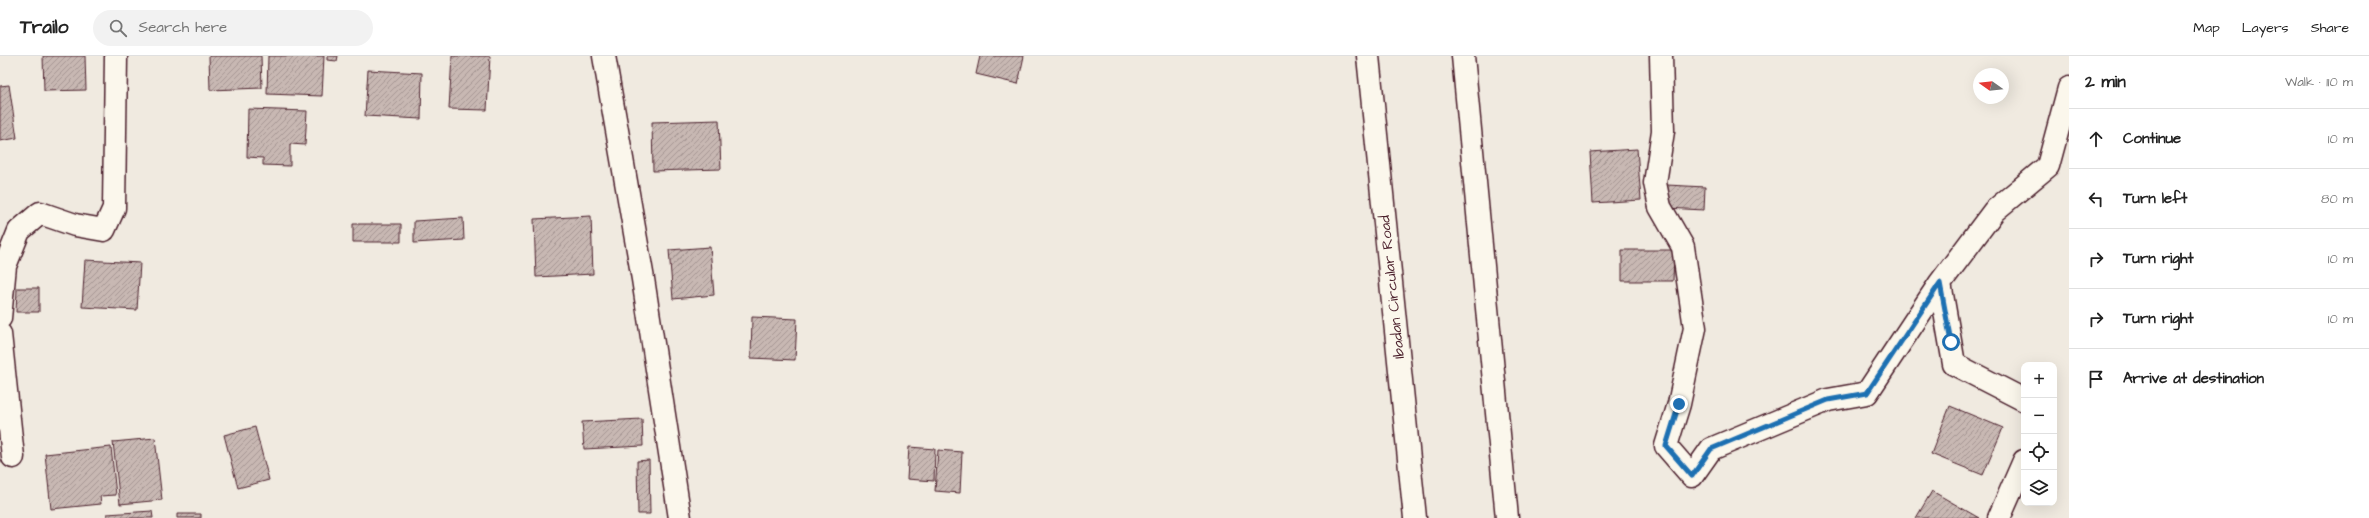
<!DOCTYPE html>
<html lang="en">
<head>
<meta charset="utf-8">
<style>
  :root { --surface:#fff; --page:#f2f2f2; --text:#222; --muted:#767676; --line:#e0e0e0 }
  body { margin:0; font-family:"Architects Daughter",sans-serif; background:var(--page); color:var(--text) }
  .controls { position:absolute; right:12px; bottom:12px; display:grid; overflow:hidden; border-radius:8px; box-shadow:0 4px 16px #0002 }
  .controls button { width:36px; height:36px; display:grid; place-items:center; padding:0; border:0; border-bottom:1px solid var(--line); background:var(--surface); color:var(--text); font:20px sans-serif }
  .compass { position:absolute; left:1973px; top:12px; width:36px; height:36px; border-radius:50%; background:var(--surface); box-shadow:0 4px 16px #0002; rotate:285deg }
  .stop { position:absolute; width:12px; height:12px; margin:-9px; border:3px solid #1f6fb2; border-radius:50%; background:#fff }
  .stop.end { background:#1f6fb2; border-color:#fff; box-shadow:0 1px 4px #0008 }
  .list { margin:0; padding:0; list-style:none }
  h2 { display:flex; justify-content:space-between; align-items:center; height:52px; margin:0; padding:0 16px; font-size:17px }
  h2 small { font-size:13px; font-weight:400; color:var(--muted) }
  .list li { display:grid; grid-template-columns:26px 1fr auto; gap:12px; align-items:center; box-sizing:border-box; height:60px; padding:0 16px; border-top:1px solid var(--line) }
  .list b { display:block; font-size:15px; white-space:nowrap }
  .list em { font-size:13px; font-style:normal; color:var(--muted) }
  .icon { flex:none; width:22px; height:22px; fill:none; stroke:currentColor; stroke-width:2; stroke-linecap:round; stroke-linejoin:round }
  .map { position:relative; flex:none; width:2069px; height:462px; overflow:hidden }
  header { display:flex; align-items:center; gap:24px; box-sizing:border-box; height:56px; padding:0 20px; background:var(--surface); border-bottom:1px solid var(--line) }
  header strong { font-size:19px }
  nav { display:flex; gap:22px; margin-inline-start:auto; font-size:14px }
  .search { width:280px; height:36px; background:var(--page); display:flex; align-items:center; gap:10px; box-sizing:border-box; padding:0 14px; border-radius:22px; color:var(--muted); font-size:15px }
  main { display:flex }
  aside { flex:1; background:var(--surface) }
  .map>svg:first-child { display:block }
</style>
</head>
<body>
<header>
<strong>Trailo</strong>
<div class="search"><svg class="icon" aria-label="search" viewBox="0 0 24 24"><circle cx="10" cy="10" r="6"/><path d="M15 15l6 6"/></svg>Search here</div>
<nav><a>Map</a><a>Layers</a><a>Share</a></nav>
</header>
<main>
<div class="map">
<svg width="2069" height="462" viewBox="0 0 2069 462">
  <defs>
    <pattern id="building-hatch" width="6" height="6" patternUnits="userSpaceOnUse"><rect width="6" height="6" fill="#c8b8b3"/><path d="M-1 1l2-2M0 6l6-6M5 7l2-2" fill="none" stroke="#a49592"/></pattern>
  </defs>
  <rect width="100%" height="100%" fill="#f0eae0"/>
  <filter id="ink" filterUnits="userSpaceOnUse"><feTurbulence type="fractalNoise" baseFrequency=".025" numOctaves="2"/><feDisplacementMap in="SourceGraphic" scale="8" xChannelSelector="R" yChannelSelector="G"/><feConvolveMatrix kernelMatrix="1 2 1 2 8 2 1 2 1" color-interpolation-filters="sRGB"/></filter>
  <g filter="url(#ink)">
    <path fill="url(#building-hatch)" stroke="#4a1f2b" d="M 43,0 L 85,0 L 86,34 L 44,35 Z
      M 209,0 L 261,0 L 262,32 L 210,34 Z
      M 268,0 L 324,0 L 322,40 L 267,38 Z
      M 327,0 L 338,0 L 337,5 L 327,4 Z
      M 452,0 L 490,0 L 487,54 L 449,53 Z
      M 980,0 L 1024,0 L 1018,28 L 976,18 Z
      M 368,14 L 422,17 L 421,63 L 365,60 Z
      M 9,29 L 17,82 L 0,85 L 0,30 Z
      M 248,53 L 307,55 L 305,89 L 290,88 L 290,110 L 263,109 L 263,102 L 247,101 Z
      M 719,64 L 721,113 L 653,115 L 652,66 Z
      M 1637,93 L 1641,144 L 1593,147 L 1590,96 Z
      M 1667,129 L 1705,131 L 1704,154 L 1666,152 Z
      M 591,160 L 593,218 L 536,221 L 534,163 Z
      M 463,162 L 464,184 L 414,187 L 414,165 Z
      M 353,168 L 401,168 L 401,186 L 353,186 Z
      M 710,191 L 714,239 L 673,243 L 669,194 Z
      M 1622,194 L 1674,194 L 1673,225 L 1622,225 Z
      M 85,204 L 140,207 L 137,254 L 82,251 Z
      M 17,232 L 39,232 L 39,256 L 16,256 Z
      M 752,261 L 797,263 L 795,304 L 751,302 Z
      M 1950,350 L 2003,372 L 1983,419 L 1931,398 Z
      M 642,363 L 643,390 L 584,393 L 582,366 Z
      M 255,371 L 269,424 L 238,432 L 224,379 Z
      M 155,382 L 162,444 L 120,448 L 113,386 Z
      M 111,391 L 116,439 L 100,440 L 101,448 L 51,453 L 45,398 Z
      M 909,391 L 935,393 L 934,425 L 907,423 Z
      M 938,394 L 962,396 L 960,437 L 935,435 Z
      M 649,404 L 650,458 L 638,458 L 637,405 Z
      M 1932,435 L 1979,462 L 1916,462 Z
      M 152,455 L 153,462 L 107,462 L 107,458 Z
      M 177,458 L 201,458 L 201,462 L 177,462 Z"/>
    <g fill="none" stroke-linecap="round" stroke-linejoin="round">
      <defs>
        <path id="minor" d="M 604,0 L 643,223 L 680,462
          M 1661,0 L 1663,75 L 1655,127 L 1660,151 L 1683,191 L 1695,272 L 1679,348 L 1666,390 L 1692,420 L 1711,393 L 1828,344 L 1867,337 L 1940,227 L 1994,155 L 2048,110 L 2069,32
          M 1940,227 L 1954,308 L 2024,344
          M 0,262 L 5,210 L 19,175 L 40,157 L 75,169 L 104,174 L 114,152 L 116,0
          M 0,278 L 13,401
          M 1999,462 L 2024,405"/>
        <path id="trunk" d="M 1368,0 L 1415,462
          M 1463,0 L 1507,462"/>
      </defs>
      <use href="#minor" stroke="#4a1f2b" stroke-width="25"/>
      <use href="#trunk" stroke="#4a1f2b" stroke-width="25"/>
      <use href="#minor" stroke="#fbf7ec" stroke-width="22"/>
      <use href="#trunk" stroke="#fbf7ec" stroke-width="22"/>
    </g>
  </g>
  <g fill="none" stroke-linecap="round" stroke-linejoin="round" filter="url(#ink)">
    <path stroke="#1f6fb2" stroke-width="5" d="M 1679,348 L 1666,390 L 1692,420 L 1711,393 L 1828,344 L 1867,337 L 1940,227 L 1951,286"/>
  </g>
  <g text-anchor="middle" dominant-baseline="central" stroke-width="4" stroke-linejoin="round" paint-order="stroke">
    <g font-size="15" fill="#4a1f2b" stroke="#fbf7ec">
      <text transform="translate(1392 231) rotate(-96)">Ibadan Circular Road</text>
    </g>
  </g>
</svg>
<div class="controls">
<button>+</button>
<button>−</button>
<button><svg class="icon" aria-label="locate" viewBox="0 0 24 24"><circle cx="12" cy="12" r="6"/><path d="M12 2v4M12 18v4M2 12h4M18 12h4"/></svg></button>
<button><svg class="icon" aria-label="layers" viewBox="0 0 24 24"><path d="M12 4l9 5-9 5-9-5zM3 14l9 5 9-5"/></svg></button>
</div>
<svg class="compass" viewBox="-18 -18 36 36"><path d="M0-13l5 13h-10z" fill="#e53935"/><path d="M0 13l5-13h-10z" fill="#767676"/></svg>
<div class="stop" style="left:1951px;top:286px"></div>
<div class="stop end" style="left:1679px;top:348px"></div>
</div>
<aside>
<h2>2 min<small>Walk · 110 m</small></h2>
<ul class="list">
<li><svg class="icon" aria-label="ahead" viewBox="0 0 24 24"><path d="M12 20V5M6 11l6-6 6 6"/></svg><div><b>Continue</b></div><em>10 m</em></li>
<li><svg class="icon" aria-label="left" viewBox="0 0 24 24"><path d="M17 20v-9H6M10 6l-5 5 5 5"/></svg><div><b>Turn left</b></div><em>80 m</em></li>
<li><svg class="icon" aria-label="right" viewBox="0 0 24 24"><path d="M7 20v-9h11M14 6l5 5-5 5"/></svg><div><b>Turn right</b></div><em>10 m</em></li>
<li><svg class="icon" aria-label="right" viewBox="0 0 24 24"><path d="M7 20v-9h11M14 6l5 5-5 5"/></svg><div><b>Turn right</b></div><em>10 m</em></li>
<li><svg class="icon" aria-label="arrive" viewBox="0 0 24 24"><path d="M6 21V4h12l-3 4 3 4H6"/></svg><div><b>Arrive at destination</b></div></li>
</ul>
</aside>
</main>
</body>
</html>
